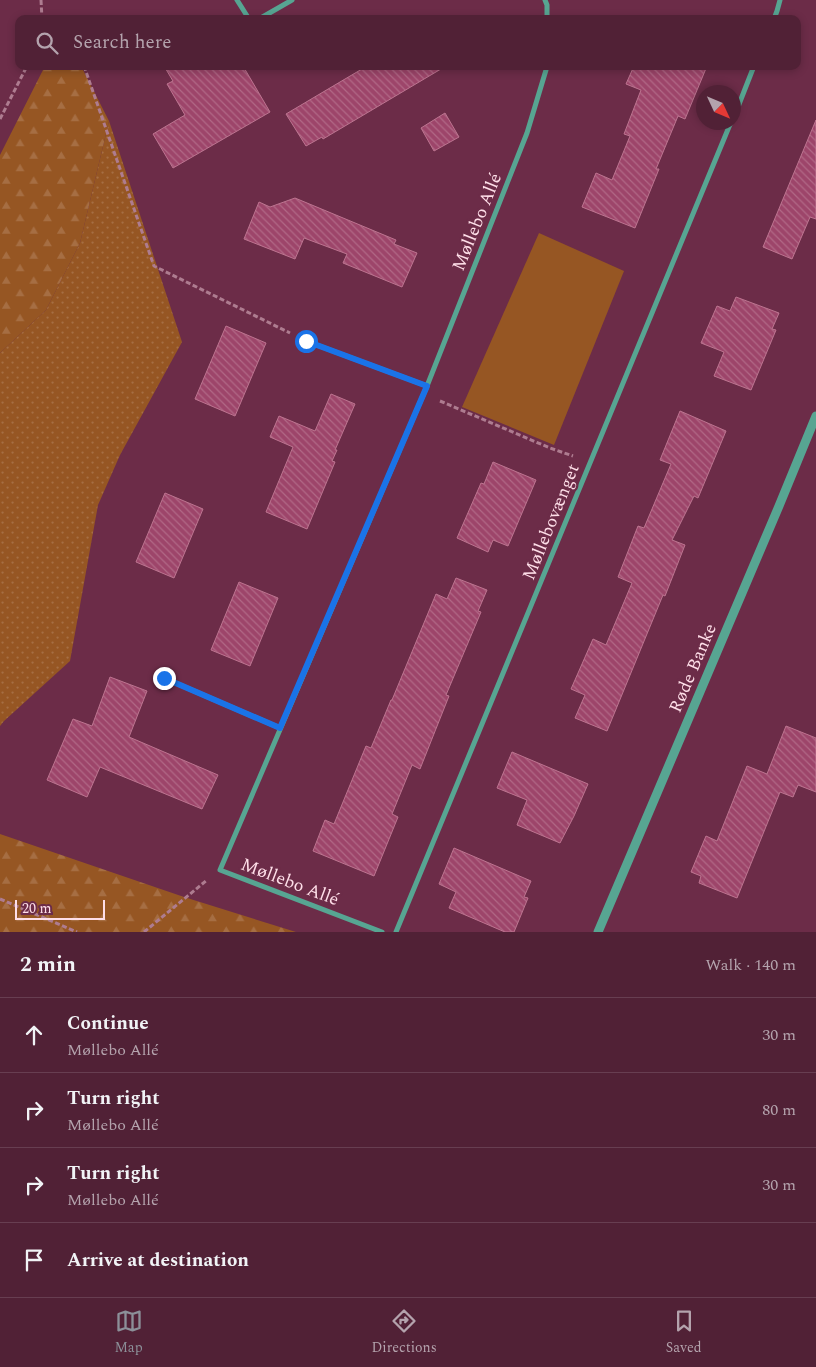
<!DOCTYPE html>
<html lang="en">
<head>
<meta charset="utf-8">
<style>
  :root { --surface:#512136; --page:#57293e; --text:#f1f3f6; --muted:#b4a3ad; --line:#673e51; --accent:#8c9099 }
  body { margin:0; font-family:Spectral,serif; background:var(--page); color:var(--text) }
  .compass { position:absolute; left:696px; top:85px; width:45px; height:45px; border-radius:50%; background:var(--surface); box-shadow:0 2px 8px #0003; rotate:134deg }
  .scale { position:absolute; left:15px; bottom:12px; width:90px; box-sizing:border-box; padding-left:5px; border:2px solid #fedee8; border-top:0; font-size:14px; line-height:18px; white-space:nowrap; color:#fedee8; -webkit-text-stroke:4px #6c2c48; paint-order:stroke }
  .stop { position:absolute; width:15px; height:15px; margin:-11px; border:4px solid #1a73e8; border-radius:50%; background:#fff }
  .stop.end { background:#1a73e8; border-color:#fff; box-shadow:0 1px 5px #0008 }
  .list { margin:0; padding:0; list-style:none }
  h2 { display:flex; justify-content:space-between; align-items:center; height:65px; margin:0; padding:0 20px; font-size:21px }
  h2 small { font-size:16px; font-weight:400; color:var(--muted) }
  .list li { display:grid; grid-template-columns:32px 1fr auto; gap:15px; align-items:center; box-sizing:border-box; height:75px; padding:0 20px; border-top:1px solid var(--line) }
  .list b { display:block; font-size:19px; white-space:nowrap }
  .list p { margin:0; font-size:16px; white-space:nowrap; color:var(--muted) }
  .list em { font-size:16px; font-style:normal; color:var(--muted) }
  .icon { flex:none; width:28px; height:28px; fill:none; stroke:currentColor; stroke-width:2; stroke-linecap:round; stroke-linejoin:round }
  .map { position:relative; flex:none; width:816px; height:932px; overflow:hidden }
  .search { position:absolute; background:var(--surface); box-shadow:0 2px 8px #0003; left:15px; right:15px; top:15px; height:55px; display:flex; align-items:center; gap:12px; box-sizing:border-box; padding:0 18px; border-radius:10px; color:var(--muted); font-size:19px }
  .sheet { height:365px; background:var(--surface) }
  nav { display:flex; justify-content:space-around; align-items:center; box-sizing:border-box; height:70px; border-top:1px solid var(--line); background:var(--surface); font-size:14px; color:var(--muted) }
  nav a { display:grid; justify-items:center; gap:2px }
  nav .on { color:var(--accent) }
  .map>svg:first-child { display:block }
</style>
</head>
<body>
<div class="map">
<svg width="816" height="932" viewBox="0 0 816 932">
  <defs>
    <pattern id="grass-dots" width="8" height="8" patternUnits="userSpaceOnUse" patternTransform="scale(1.25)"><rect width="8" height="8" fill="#965623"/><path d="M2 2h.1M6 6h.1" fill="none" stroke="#a66e43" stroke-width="1.8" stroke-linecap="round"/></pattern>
    <pattern id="forest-firs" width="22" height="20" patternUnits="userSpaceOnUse" patternTransform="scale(1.25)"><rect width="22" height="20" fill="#965623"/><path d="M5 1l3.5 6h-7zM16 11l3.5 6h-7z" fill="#a66e43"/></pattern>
    <pattern id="building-back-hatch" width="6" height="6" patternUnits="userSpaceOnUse" patternTransform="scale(1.25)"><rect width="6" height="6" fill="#9d456a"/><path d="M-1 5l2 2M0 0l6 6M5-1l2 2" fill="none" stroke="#b16886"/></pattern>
  </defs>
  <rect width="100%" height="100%" fill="#6c2c48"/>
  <path fill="url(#grass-dots)" d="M 109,121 L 182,342 L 120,455 L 98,505 L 70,661 L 4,721 L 0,726 L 0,353 L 46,310 L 80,243 Z"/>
  <path fill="url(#forest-firs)" d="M 45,66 L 81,66 L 109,121 L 80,243 L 46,310 L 0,353 L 0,155 Z
    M 0,834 L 184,897 L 296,932 L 0,932 Z"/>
  <path fill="#965623" d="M 539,233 L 624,271 L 554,445 L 462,407 Z"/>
  <path fill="url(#building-back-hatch)" stroke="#bd7490" d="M 164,66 L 243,66 L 270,112 L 173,168 L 153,134 L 185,115 L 167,84 L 173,81 Z
    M 367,66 L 446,66 L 323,139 L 322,137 L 306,146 L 286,114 Z
    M 634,66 L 707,66 L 685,119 L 678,116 L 656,169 L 659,169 L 635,228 L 582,207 L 596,173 L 612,180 L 630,136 L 624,134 L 641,90 L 626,84 Z
    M 445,113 L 459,137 L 434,151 L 421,128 Z
    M 816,120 L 816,219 L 810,217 L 792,259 L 763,247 Z
    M 295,198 L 396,240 L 394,244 L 417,253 L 402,287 L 343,263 L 347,254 L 304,238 L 295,259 L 244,239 L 259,202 L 270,207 Z
    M 736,297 L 779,313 L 772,329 L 776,330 L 751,390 L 714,376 L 724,352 L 701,343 L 717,306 L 730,311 Z
    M 226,326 L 266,343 L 235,416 L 195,399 Z
    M 331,394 L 355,404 L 335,450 L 337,450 L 332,461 L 335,462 L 307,529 L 266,512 L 293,447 L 270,437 L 279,416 L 315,431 Z
    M 680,411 L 726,431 L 698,498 L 694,496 L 672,540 L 685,545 L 665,596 L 663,595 L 607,731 L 575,718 L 585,695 L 571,689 L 593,639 L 606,645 L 632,583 L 618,577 L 638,526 L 644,528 L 671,464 L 660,460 Z
    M 493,462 L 536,480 L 508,546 L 493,540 L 488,552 L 457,538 L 481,483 L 484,484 Z
    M 165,493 L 203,509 L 174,578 L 136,562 Z
    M 456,578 L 487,590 L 478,611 L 481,612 L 446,695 L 449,696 L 420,769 L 412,765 L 392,814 L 398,817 L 374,876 L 313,851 L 325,820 L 334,824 L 366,746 L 371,748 L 391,700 L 392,700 L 436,594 L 447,599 Z
    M 239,582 L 278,598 L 250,666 L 211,650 Z
    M 110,677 L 147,691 L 129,737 L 218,775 L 202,809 L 100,767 L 87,797 L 47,780 L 73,719 L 92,726 Z
    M 786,726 L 816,738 L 816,792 L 798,785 L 793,797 L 780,792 L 737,898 L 699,883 L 701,876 L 691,872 L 706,836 L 717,841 L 747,766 L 767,774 Z
    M 512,752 L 588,784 L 574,816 L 560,843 L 517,825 L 527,800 L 497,788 Z
    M 454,848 L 531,881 L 524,897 L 528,898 L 514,932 L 505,932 L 449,908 L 456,892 L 439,884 Z"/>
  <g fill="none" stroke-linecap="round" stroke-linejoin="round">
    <path stroke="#ae7c90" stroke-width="3" stroke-dasharray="5 2.5" stroke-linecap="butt" d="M 41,0 L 42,19
      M 84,66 L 154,266 L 290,333
      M 0,119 L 27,66
      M 440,401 L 550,448 L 573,456
      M 0,899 L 77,932
      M 144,932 L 207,880"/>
    <path stroke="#57a592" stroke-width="5" d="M 237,0 L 249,19
      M 545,0 L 547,5 L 547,19
      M 259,19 L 292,0
      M 774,19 L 777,11 L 780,0
      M 734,117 L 754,66
      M 306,341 L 427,386
      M 164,678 L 280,728
      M 382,932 L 220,870 L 427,386 L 527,133 L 546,70 L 546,66
      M 396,932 L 731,122"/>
    <path stroke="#57a592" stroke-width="9" d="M 598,932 L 779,506 L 816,416"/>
  </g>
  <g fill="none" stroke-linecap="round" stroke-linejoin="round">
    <path stroke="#1a73e8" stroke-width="6" d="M 164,678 L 280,728 L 427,386 L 306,341"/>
  </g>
  <g text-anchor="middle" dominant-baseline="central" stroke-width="4.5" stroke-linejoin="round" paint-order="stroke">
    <g font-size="18" fill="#fedee8" stroke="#6c2c48">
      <text transform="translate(477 222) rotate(-68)">Møllebo Allé</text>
      <text transform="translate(551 522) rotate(-68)">Møllebovænget</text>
      <text transform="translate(693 668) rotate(-67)">Røde Banke</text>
      <text transform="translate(290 882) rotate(21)">Møllebo Allé</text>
    </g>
  </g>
</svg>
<svg class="compass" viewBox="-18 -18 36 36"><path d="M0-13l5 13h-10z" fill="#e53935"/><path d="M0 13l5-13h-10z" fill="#b4a3ad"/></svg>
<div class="scale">20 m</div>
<div class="stop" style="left:306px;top:341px"></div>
<div class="stop end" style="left:164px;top:678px"></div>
<div class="search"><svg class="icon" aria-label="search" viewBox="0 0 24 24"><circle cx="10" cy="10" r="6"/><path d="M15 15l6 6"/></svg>Search here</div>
</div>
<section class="sheet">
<h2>2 min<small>Walk · 140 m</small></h2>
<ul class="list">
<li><svg class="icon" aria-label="ahead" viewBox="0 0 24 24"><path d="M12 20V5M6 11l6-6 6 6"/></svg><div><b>Continue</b><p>Møllebo Allé</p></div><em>30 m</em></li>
<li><svg class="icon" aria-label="right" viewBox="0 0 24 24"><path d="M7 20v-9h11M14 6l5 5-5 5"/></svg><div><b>Turn right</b><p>Møllebo Allé</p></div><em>80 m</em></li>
<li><svg class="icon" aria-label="right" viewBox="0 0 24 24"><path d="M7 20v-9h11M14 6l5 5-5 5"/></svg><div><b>Turn right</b><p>Møllebo Allé</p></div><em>30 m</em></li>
<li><svg class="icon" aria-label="arrive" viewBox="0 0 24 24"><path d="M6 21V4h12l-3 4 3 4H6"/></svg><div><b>Arrive at destination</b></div></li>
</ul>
</section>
<nav>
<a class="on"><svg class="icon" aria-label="map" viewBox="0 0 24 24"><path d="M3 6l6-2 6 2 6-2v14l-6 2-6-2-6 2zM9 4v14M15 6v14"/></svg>Map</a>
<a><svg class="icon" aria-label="directions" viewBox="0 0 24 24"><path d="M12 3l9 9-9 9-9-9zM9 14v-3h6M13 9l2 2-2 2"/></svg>Directions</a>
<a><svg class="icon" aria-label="saved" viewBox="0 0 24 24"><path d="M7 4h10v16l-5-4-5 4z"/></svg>Saved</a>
</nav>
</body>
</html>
